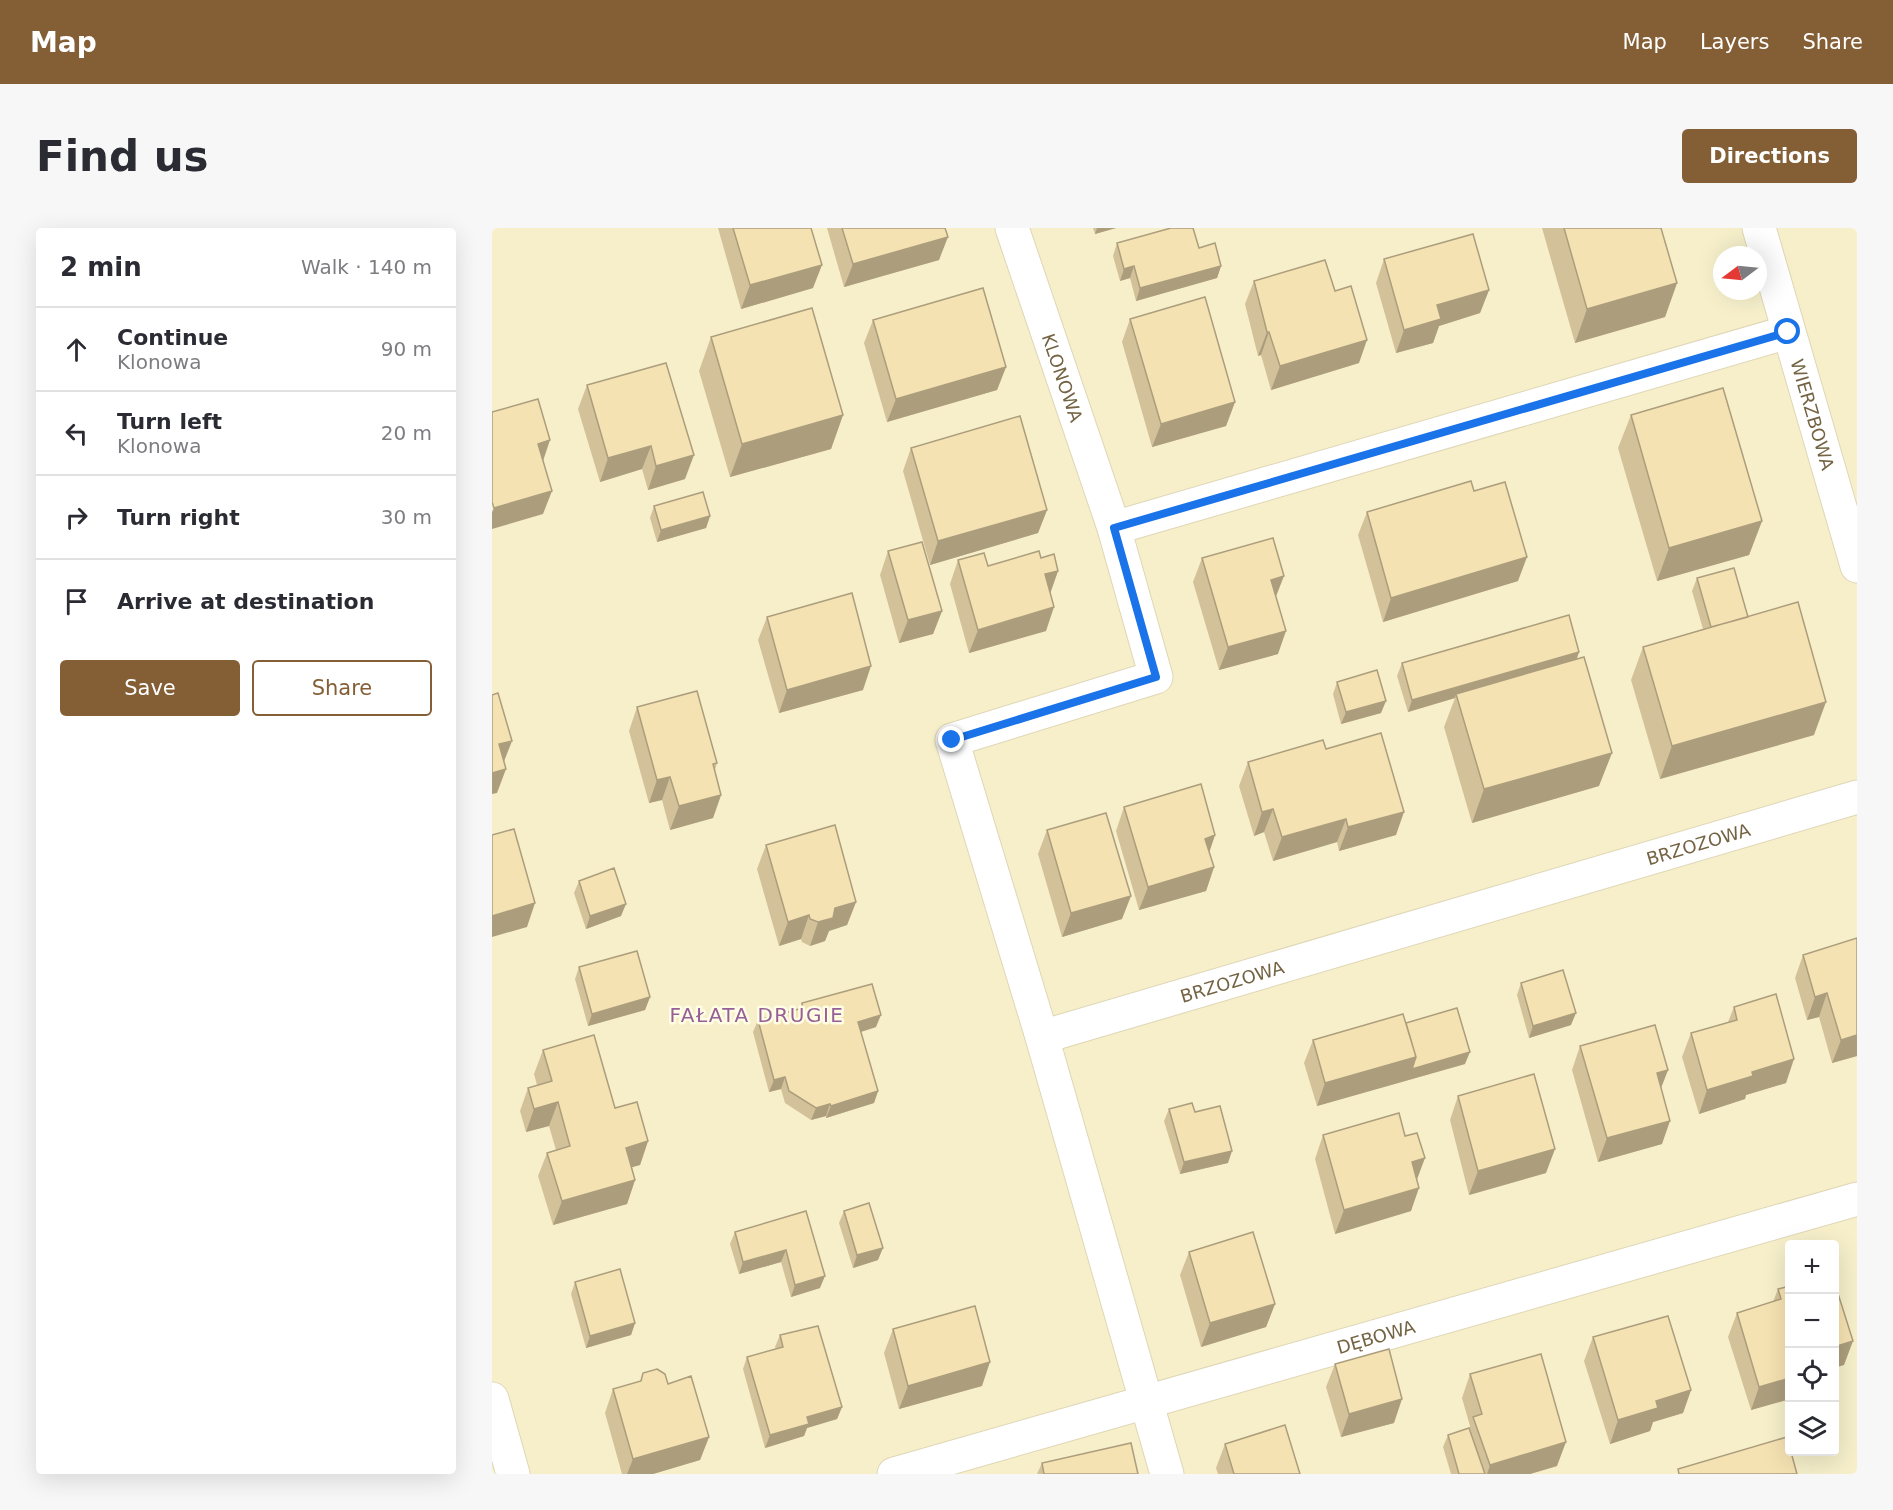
<!DOCTYPE html>
<html lang="en">
<head>
<meta charset="utf-8">
<style>
  :root { --surface:#fff; --page:#f7f7f7; --text:#2b2b33; --muted:#7c7c81; --line:#e1e1e2; --accent:#845e35 }
  body { margin:0; font-family:"DejaVu Sans",sans-serif; background:var(--page); color:var(--text) }
  .controls { position:absolute; right:18px; bottom:18px; display:grid; overflow:hidden; border-radius:6px; box-shadow:0 6px 24px #0002 }
  .controls button { width:54px; height:54px; display:grid; place-items:center; padding:0; border:0; border-bottom:2px solid var(--line); background:var(--surface); color:var(--text); font:30px sans-serif }
  .compass { position:absolute; left:1221px; top:18px; width:54px; height:54px; border-radius:50%; background:var(--surface); box-shadow:0 6px 24px #0002; rotate:254deg }
  .stop { position:absolute; width:18px; height:18px; margin:-14px; border:4px solid #1a73e8; border-radius:50%; background:#fff }
  .stop.end { background:#1a73e8; border-color:#fff; box-shadow:0 2px 6px #0008 }
  .list { margin:0; padding:0; list-style:none }
  h2 { display:flex; justify-content:space-between; align-items:center; height:78px; margin:0; padding:0 24px; font-size:26px }
  h2 small { font-size:20px; font-weight:400; color:var(--muted) }
  .list li { display:grid; grid-template-columns:39px 1fr auto; gap:18px; align-items:center; box-sizing:border-box; height:84px; padding:0 24px; border-top:2px solid var(--line) }
  .list b { display:block; font-size:22px; white-space:nowrap }
  .list p { margin:0; font-size:20px; white-space:nowrap; color:var(--muted) }
  .list em { font-size:20px; font-style:normal; color:var(--muted) }
  .actions { display:flex; gap:12px; padding:18px 24px }
  .actions a { flex:1; padding:14px 0; border:2px solid var(--accent); border-radius:6px; text-align:center; font-size:21px; color:var(--accent) }
  .actions .main { background:var(--accent); color:#fff }
  .icon { flex:none; width:33px; height:33px; fill:none; stroke:currentColor; stroke-width:2; stroke-linecap:round; stroke-linejoin:round }
  .map { position:relative; flex:none; width:1365px; height:1246px; overflow:hidden; border-radius:6px }
  header { display:flex; align-items:center; gap:36px; box-sizing:border-box; height:84px; padding:0 30px; background:var(--accent); color:#fff }
  header strong { font-size:28px }
  nav { display:flex; gap:33px; margin-inline-start:auto; font-size:21px }
  .intro { display:flex; align-items:center; justify-content:space-between; box-sizing:border-box; height:144px; padding:0 36px }
  h1 { margin:0; font-size:42px }
  .button { padding:15px 27px; border-radius:6px; background:var(--accent); color:#fff; font-size:21px; font-weight:700 }
  main { display:flex; gap:36px; padding:0 36px }
  aside { flex:1; background:var(--surface); border-radius:6px; box-shadow:0 6px 24px #0002 }
  .map>svg:first-child { display:block }
</style>
</head>
<body>
<header>
<strong>Map</strong>
<nav><a>Map</a><a>Layers</a><a>Share</a></nav>
</header>
<div class="intro"><h1>Find us</h1><a class="button">Directions</a></div>
<main>
<aside>
<h2>2 min<small>Walk · 140 m</small></h2>
<ul class="list">
<li><svg class="icon" aria-label="ahead" viewBox="0 0 24 24"><path d="M12 20V5M6 11l6-6 6 6"/></svg><div><b>Continue</b><p>Klonowa</p></div><em>90 m</em></li>
<li><svg class="icon" aria-label="left" viewBox="0 0 24 24"><path d="M17 20v-9H6M10 6l-5 5 5 5"/></svg><div><b>Turn left</b><p>Klonowa</p></div><em>20 m</em></li>
<li><svg class="icon" aria-label="right" viewBox="0 0 24 24"><path d="M7 20v-9h11M14 6l5 5-5 5"/></svg><div><b>Turn right</b></div><em>30 m</em></li>
<li><svg class="icon" aria-label="arrive" viewBox="0 0 24 24"><path d="M6 21V4h12l-3 4 3 4H6"/></svg><div><b>Arrive at destination</b></div></li>
</ul>
<div class="actions"><a class="main">Save</a><a>Share</a></div>
</aside>
<div class="map">
<svg width="1365" height="1246" viewBox="0 0 1365 1246">
  <rect width="100%" height="100%" fill="#fefbdc"/>
  <path fill="#f6efca" fill-rule="evenodd" d="M 0,0 L 1365,0 L 1365,1246 L 0,1246 ZM 1230,27 L 1266,27 L 1266,63 L 1230,63 ZM 1298,1016 L 1342,1016 L 1342,1224 L 1298,1224 Z"/>
  <g fill="none" stroke-linecap="round" stroke-linejoin="round">
    <defs>
      <g id="street">
        <path id="s1" d="M 520,0 L 622,300 L 664,449 L 460,512 L 550,809 L 675,1246"/>
        <path id="s2" d="M 1267,0 L 1365,338"/>
        <path d="M 622,300 L 1296,104"/>
        <path id="s3" d="M 550,809 L 1365,569"/>
        <path d="M 0,1171 L 21,1246"/>
        <path id="s4" d="M 402,1246 L 1365,971"/>
      </g>
    </defs>
    <use href="#street" stroke="#dfd6b6" stroke-width="35"/>
    <use href="#street" stroke="#fff" stroke-width="33"/>
  </g>
  <path fill="#d3c299" d="M 226,0 L 319,0 L 321,60 L 249,81 Z
    M 335,0 L 453,0 L 447,32 L 352,59 Z
    M 601,0 L 624,0 L 603,6 Z
    M 1050,0 L 1169,0 L 1185,55 L 1173,89 L 1083,115 Z
    M 625,15 L 707,20 L 729,38 L 725,50 L 644,73 L 638,50 L 628,53 L 621,28 Z
    M 892,31 L 997,62 L 988,85 L 947,98 L 941,115 L 904,125 L 884,55 Z
    M 762,53 L 843,63 L 867,135 L 779,162 L 769,127 L 766,128 L 753,76 Z
    M 638,91 L 743,174 L 734,198 L 660,219 L 630,114 Z
    M 381,92 L 514,139 L 505,162 L 395,194 L 372,115 Z
    M 219,109 L 351,187 L 339,221 L 238,249 L 207,143 Z
    M 95,157 L 193,251 L 156,262 L 150,241 L 108,254 L 86,181 Z
    M 1139,187 L 1270,293 L 1257,327 L 1165,353 L 1126,220 Z
    M 419,220 L 555,282 L 546,305 L 438,337 L 411,243 Z
    M 982,263 L 1026,353 L 891,394 L 866,307 L 875,284 Z
    M 162,278 L 218,288 L 214,300 L 165,314 L 158,290 Z
    M 396,323 L 450,383 L 441,406 L 407,415 L 388,347 Z
    M 549,330 L 566,343 L 558,365 L 554,403 L 477,425 L 458,356 L 466,332 L 496,338 Z
    M 710,330 L 786,426 L 727,442 L 701,354 Z
    M 1205,350 L 1256,388 L 1322,507 L 1168,551 L 1139,452 L 1151,419 L 1211,401 L 1200,363 Z
    M 275,389 L 371,462 L 287,485 L 266,412 Z
    M 1087,424 L 1084,432 L 1107,558 L 980,595 L 952,499 L 963,470 L 916,484 L 905,448 L 910,435 Z
    M 845,454 L 889,485 L 849,496 L 841,466 Z
    M 145,479 L 225,535 L 223,542 L 229,567 L 221,590 L 178,602 L 170,572 L 157,575 L 137,503 Z
    M 834,521 L 904,607 L 847,623 L 845,614 L 781,633 L 772,604 L 762,608 L 747,558 L 756,534 Z
    M 632,579 L 723,607 L 717,624 L 722,639 L 714,663 L 647,682 L 624,603 Z
    M 555,602 L 630,691 L 570,709 L 546,626 Z
    M 274,617 L 364,674 L 355,697 L 337,703 L 333,713 L 318,718 L 310,714 L 309,711 L 287,718 L 265,641 Z
    M 87,653 L 129,688 L 94,701 L 82,665 Z
    M 1365,710 L 1365,828 L 1340,835 L 1327,789 L 1315,792 L 1303,750 L 1311,727 Z
    M 87,739 L 158,769 L 153,782 L 96,798 L 83,751 Z
    M 1029,755 L 1079,797 L 1037,810 L 1025,767 Z
    M 310,775 L 384,799 L 369,804 L 386,863 L 382,875 L 334,890 L 334,888 L 319,892 L 293,875 L 289,861 L 277,864 L 261,804 L 266,792 L 308,780 Z
    M 1242,779 L 1294,855 L 1254,867 L 1253,871 L 1207,886 L 1190,829 L 1199,805 L 1236,794 Z
    M 914,795 L 973,836 L 825,878 L 812,835 L 821,812 Z
    M 1088,818 L 1176,842 L 1169,860 L 1170,916 L 1106,934 L 1080,842 Z
    M 51,822 L 123,880 L 156,913 L 148,937 L 140,939 L 143,952 L 135,976 L 61,997 L 46,948 L 55,925 L 64,922 L 57,898 L 34,904 L 28,883 L 36,860 L 45,857 L 42,846 Z
    M 966,868 L 1054,945 L 977,967 L 958,892 Z
    M 677,881 L 703,884 L 736,935 L 688,946 L 672,893 Z
    M 831,907 L 913,908 L 925,951 L 919,983 L 843,1006 L 823,931 Z
    M 314,983 L 328,1060 L 299,1069 L 289,1034 L 247,1046 L 238,1016 L 243,1004 Z
    M 352,983 L 386,1032 L 361,1040 L 347,995 Z
    M 697,1024 L 783,1076 L 774,1099 L 709,1119 L 688,1047 Z
    M 83,1054 L 143,1095 L 139,1107 L 94,1120 L 79,1066 Z
    M 1298,1058 L 1298,1171 L 1259,1182 L 1236,1109 L 1245,1085 L 1281,1074 L 1286,1061 Z
    M 401,1101 L 490,1158 L 407,1181 L 392,1125 Z
    M 288,1107 L 350,1179 L 345,1191 L 315,1200 L 312,1208 L 273,1220 L 251,1141 L 255,1129 L 284,1121 L 283,1119 Z
    M 1101,1109 L 1199,1162 L 1191,1185 L 1161,1194 L 1158,1203 L 1118,1216 L 1092,1133 Z
    M 843,1136 L 902,1195 L 849,1209 L 834,1159 Z
    M 151,1145 L 176,1156 L 217,1209 L 208,1232 L 161,1246 L 130,1246 L 113,1185 L 121,1161 L 148,1154 Z
    M 978,1146 L 1065,1238 L 1038,1246 L 959,1246 L 951,1219 L 956,1207 L 977,1200 L 978,1198 L 970,1170 Z
    M 733,1216 L 808,1246 L 726,1246 L 724,1240 Z
    M 550,1235 L 646,1246 L 545,1246 Z"/>
  <path fill="#ac9e7d" d="M 605,0 L 624,0 L 603,6 Z
    M 456,9 L 447,32 L 352,59 L 361,36 Z
    M 330,37 L 321,60 L 249,81 L 258,57 Z
    M 642,38 L 638,50 L 628,53 L 632,41 Z
    M 729,38 L 725,50 L 644,73 L 648,60 Z
    M 1185,55 L 1173,89 L 1083,115 L 1095,81 Z
    M 997,62 L 988,85 L 947,98 L 941,115 L 904,125 L 912,102 L 945,77 Z
    M 775,104 L 777,104 L 769,127 L 766,128 Z
    M 875,112 L 867,135 L 779,162 L 788,138 Z
    M 514,139 L 505,162 L 395,194 L 404,171 Z
    M 743,174 L 734,198 L 660,219 L 669,196 Z
    M 351,187 L 339,221 L 238,249 L 250,216 Z
    M 58,212 L 50,236 L 46,216 Z
    M 159,218 L 150,241 L 108,254 L 116,230 Z
    M 202,227 L 193,251 L 156,262 L 164,238 Z
    M 60,263 L 51,286 L 0,301 L 0,284 L 2,280 Z
    M 555,282 L 546,305 L 438,337 L 446,313 Z
    M 218,288 L 214,300 L 165,314 L 169,302 Z
    M 1270,293 L 1257,327 L 1165,353 L 1177,320 Z
    M 1035,329 L 1026,353 L 891,394 L 899,370 Z
    M 566,343 L 558,366 L 553,346 Z
    M 792,348 L 783,371 L 779,352 Z
    M 562,379 L 554,403 L 477,425 L 486,402 Z
    M 450,383 L 441,406 L 407,415 L 416,392 Z
    M 794,403 L 786,426 L 727,442 L 736,419 Z
    M 1087,424 L 1083,436 L 964,466 L 963,470 L 916,484 L 920,472 Z
    M 379,438 L 371,462 L 287,485 L 295,462 Z
    M 894,473 L 889,485 L 849,496 L 854,484 Z
    M 1334,474 L 1322,507 L 1168,551 L 1180,518 Z
    M 20,513 L 11,536 L 7,516 Z
    M 1120,525 L 1107,558 L 980,595 L 992,561 Z
    M 14,541 L 5,565 L 0,566 L 0,545 Z
    M 178,549 L 170,572 L 157,575 L 165,552 Z
    M 229,567 L 221,590 L 178,602 L 187,578 Z
    M 781,581 L 772,604 L 762,608 L 770,584 Z
    M 912,584 L 904,607 L 847,623 L 856,599 Z
    M 854,591 L 845,614 L 781,633 L 790,609 Z
    M 723,607 L 715,631 L 713,611 Z
    M 722,639 L 714,663 L 647,682 L 656,659 Z
    M 639,668 L 630,691 L 570,709 L 579,685 Z
    M 364,674 L 355,697 L 337,703 L 333,713 L 318,718 L 326,694 L 343,680 Z
    M 43,675 L 35,699 L 0,709 L 0,688 Z
    M 134,676 L 129,688 L 94,701 L 98,688 Z
    M 317,687 L 309,711 L 287,718 L 296,694 Z
    M 1335,765 L 1327,789 L 1315,792 L 1323,769 Z
    M 158,769 L 153,782 L 96,798 L 100,786 Z
    M 1084,785 L 1079,797 L 1037,810 L 1041,798 Z
    M 389,787 L 384,799 L 362,806 L 366,794 Z
    M 1365,807 L 1365,828 L 1340,835 L 1349,812 Z
    M 978,824 L 973,836 L 825,878 L 833,855 L 924,829 Z
    M 1302,831 L 1294,855 L 1254,867 L 1253,871 L 1207,886 L 1215,862 L 1260,844 Z
    M 1176,842 L 1167,865 L 1165,845 Z
    M 293,849 L 289,861 L 277,864 L 282,852 Z
    M 386,863 L 382,875 L 334,890 L 339,878 Z
    M 66,874 L 57,898 L 34,904 L 42,881 Z
    M 338,876 L 334,888 L 319,892 L 324,880 Z
    M 1178,893 L 1170,916 L 1106,934 L 1115,910 Z
    M 156,913 L 148,937 L 126,943 L 134,920 Z
    M 1063,921 L 1054,945 L 977,967 L 986,943 Z
    M 740,923 L 736,935 L 688,946 L 692,934 Z
    M 933,930 L 924,954 L 920,934 Z
    M 143,952 L 135,976 L 61,997 L 70,973 Z
    M 927,960 L 919,983 L 843,1006 L 852,982 Z
    M 391,1020 L 386,1032 L 361,1040 L 365,1027 Z
    M 294,1022 L 289,1034 L 247,1046 L 251,1034 Z
    M 333,1048 L 328,1060 L 299,1069 L 303,1057 Z
    M 783,1076 L 774,1099 L 709,1119 L 718,1095 Z
    M 143,1095 L 139,1107 L 94,1120 L 98,1108 Z
    M 1361,1113 L 1352,1137 L 1342,1140 L 1342,1119 Z
    M 498,1134 L 490,1158 L 407,1181 L 416,1158 Z
    M 1298,1150 L 1298,1171 L 1259,1182 L 1267,1159 Z
    M 1199,1162 L 1191,1185 L 1161,1194 L 1158,1203 L 1118,1216 L 1126,1192 L 1164,1173 Z
    M 910,1171 L 902,1195 L 849,1209 L 857,1186 Z
    M 350,1179 L 345,1191 L 315,1200 L 312,1208 L 273,1220 L 278,1207 L 315,1189 Z
    M 217,1209 L 208,1232 L 161,1246 L 135,1246 L 141,1231 Z
    M 1074,1214 L 1065,1238 L 1038,1246 L 995,1246 L 998,1237 Z"/>
  <path fill="#f5e2b2" stroke="#ac9e7d" stroke-width="1.5" d="M 241,0 L 319,0 L 330,37 L 258,57 Z
    M 350,0 L 453,0 L 456,9 L 361,36 Z
    M 679,0 L 701,0 L 707,20 L 723,15 L 729,38 L 648,60 L 642,38 L 632,41 L 625,15 Z
    M 1072,0 L 1169,0 L 1185,55 L 1095,81 Z
    M 981,6 L 997,62 L 945,77 L 949,91 L 912,102 L 892,31 Z
    M 833,32 L 843,63 L 859,58 L 875,112 L 788,138 L 777,104 L 775,104 L 762,53 Z
    M 491,60 L 514,139 L 404,171 L 381,92 Z
    M 713,69 L 743,174 L 669,196 L 638,91 Z
    M 320,80 L 351,187 L 250,216 L 219,109 Z
    M 174,135 L 202,227 L 164,238 L 159,218 L 116,230 L 95,157 Z
    M 1231,160 L 1270,293 L 1177,320 L 1139,187 Z
    M 46,171 L 58,212 L 46,216 L 60,263 L 2,280 L 0,274 L 0,184 Z
    M 528,188 L 555,282 L 446,313 L 419,220 Z
    M 979,253 L 982,263 L 1013,254 L 1035,329 L 899,370 L 875,284 Z
    M 211,264 L 218,288 L 169,302 L 162,278 Z
    M 781,310 L 792,348 L 779,352 L 794,403 L 736,419 L 710,330 Z
    M 430,314 L 450,383 L 416,392 L 396,323 Z
    M 547,323 L 549,330 L 562,326 L 566,343 L 553,346 L 562,379 L 486,402 L 466,332 L 492,325 L 496,338 Z
    M 1242,340 L 1256,389 L 1219,399 L 1205,350 Z
    M 360,365 L 379,438 L 295,462 L 275,389 Z
    M 1306,374 L 1334,474 L 1180,518 L 1151,419 Z
    M 1077,387 L 1087,424 L 920,472 L 910,435 Z
    M 1092,429 L 1120,525 L 992,561 L 964,466 Z
    M 885,442 L 894,473 L 854,484 L 845,454 Z
    M 205,463 L 225,535 L 221,536 L 229,567 L 187,578 L 178,549 L 165,552 L 145,479 Z
    M 6,465 L 20,513 L 7,516 L 14,541 L 0,545 L 0,467 Z
    M 889,505 L 912,584 L 856,599 L 854,591 L 790,609 L 781,581 L 770,584 L 756,534 L 831,512 L 834,521 Z
    M 709,556 L 723,607 L 713,611 L 722,639 L 656,659 L 632,579 Z
    M 614,585 L 639,668 L 579,685 L 555,602 Z
    M 343,597 L 364,674 L 343,680 L 341,690 L 326,694 L 318,691 L 317,687 L 296,694 L 274,617 Z
    M 22,601 L 43,675 L 0,688 L 0,607 Z
    M 122,640 L 134,676 L 98,688 L 87,653 Z
    M 1365,710 L 1365,807 L 1349,812 L 1335,765 L 1323,769 L 1311,727 Z
    M 145,723 L 158,769 L 100,786 L 87,739 Z
    M 1071,742 L 1084,785 L 1041,798 L 1029,755 Z
    M 380,756 L 389,787 L 366,794 L 386,863 L 339,878 L 338,876 L 324,880 L 297,863 L 293,849 L 282,852 L 266,792 L 311,780 L 310,775 Z
    M 1284,766 L 1302,831 L 1260,844 L 1261,848 L 1215,862 L 1199,805 L 1245,792 L 1242,779 Z
    M 965,780 L 978,824 L 920,841 L 924,829 L 914,795 Z
    M 911,786 L 924,829 L 833,855 L 821,812 Z
    M 1163,797 L 1176,842 L 1165,845 L 1178,893 L 1115,910 L 1088,818 Z
    M 102,807 L 123,880 L 145,874 L 156,913 L 134,920 L 143,952 L 70,973 L 55,925 L 78,918 L 66,874 L 42,881 L 36,860 L 60,853 L 51,822 Z
    M 1042,846 L 1063,921 L 986,943 L 966,868 Z
    M 700,875 L 703,884 L 728,878 L 740,923 L 692,934 L 677,881 Z
    M 907,885 L 913,908 L 925,905 L 933,930 L 920,934 L 927,960 L 852,982 L 831,907 Z
    M 377,975 L 391,1020 L 365,1027 L 352,983 Z
    M 314,983 L 333,1048 L 303,1057 L 294,1022 L 251,1034 L 243,1004 Z
    M 761,1004 L 783,1076 L 718,1095 L 697,1024 Z
    M 128,1041 L 143,1095 L 98,1108 L 83,1054 Z
    M 1342,1053 L 1361,1113 L 1342,1119 Z
    M 1298,1058 L 1298,1150 L 1267,1159 L 1245,1085 L 1289,1071 L 1286,1061 Z
    M 483,1078 L 498,1134 L 416,1158 L 401,1101 Z
    M 1176,1088 L 1199,1162 L 1164,1173 L 1166,1180 L 1126,1192 L 1101,1109 Z
    M 326,1098 L 350,1179 L 315,1189 L 317,1196 L 278,1207 L 255,1129 L 291,1119 L 288,1107 Z
    M 897,1121 L 910,1171 L 857,1186 L 843,1136 Z
    M 1049,1126 L 1074,1214 L 998,1237 L 981,1189 L 990,1186 L 978,1146 Z
    M 165,1141 L 173,1146 L 176,1156 L 199,1148 L 217,1209 L 141,1231 L 121,1161 L 149,1153 L 151,1145 Z
    M 793,1197 L 808,1246 L 742,1246 L 733,1216 Z
    M 977,1200 L 993,1246 L 967,1246 L 956,1207 Z
    M 1295,1209 L 1298,1219 L 1298,1224 L 1299,1224 L 1305,1246 L 1187,1246 L 1186,1241 Z
    M 639,1215 L 646,1246 L 552,1246 L 550,1235 Z"/>
  <g fill="none" stroke-linecap="round" stroke-linejoin="round">
    <path stroke="#1a73e8" stroke-width="8" d="M 460,512 L 664,449 L 622,300 L 1296,104"/>
  </g>
  <g text-anchor="middle" dominant-baseline="central" stroke-width="5" stroke-linejoin="round" paint-order="stroke">
    <g font-size="18" fill="#746444" stroke="#fffde4">
      <text stroke="none"><textPath href="#s1" startOffset="158">KLONOWA</textPath></text>
      <text stroke="none"><textPath href="#s2" startOffset="194">WIERZBOWA</textPath></text>
      <text stroke="none"><textPath href="#s3" startOffset="684">BRZOZOWA</textPath></text>
      <text stroke="none"><textPath href="#s3" startOffset="198">BRZOZOWA</textPath></text>
      <text stroke="none"><textPath href="#s4" startOffset="501">DĘBOWA</textPath></text>
    </g>
    <g font-size="20" letter-spacing="1.5" fill="#975f98" stroke="#fffde4">
      <text x="265" y="787">FAŁATA DRUGIE</text>
    </g>
  </g>
</svg>
<div class="controls">
<button>+</button>
<button>−</button>
<button><svg class="icon" aria-label="locate" viewBox="0 0 24 24"><circle cx="12" cy="12" r="6"/><path d="M12 2v4M12 18v4M2 12h4M18 12h4"/></svg></button>
<button><svg class="icon" aria-label="layers" viewBox="0 0 24 24"><path d="M12 4l9 5-9 5-9-5zM3 14l9 5 9-5"/></svg></button>
</div>
<svg class="compass" viewBox="-18 -18 36 36"><path d="M0-13l5 13h-10z" fill="#e53935"/><path d="M0 13l5-13h-10z" fill="#7c7c81"/></svg>
<div class="stop" style="left:1296px;top:104px"></div>
<div class="stop end" style="left:460px;top:512px"></div>
</div>
</main>
</body>
</html>
